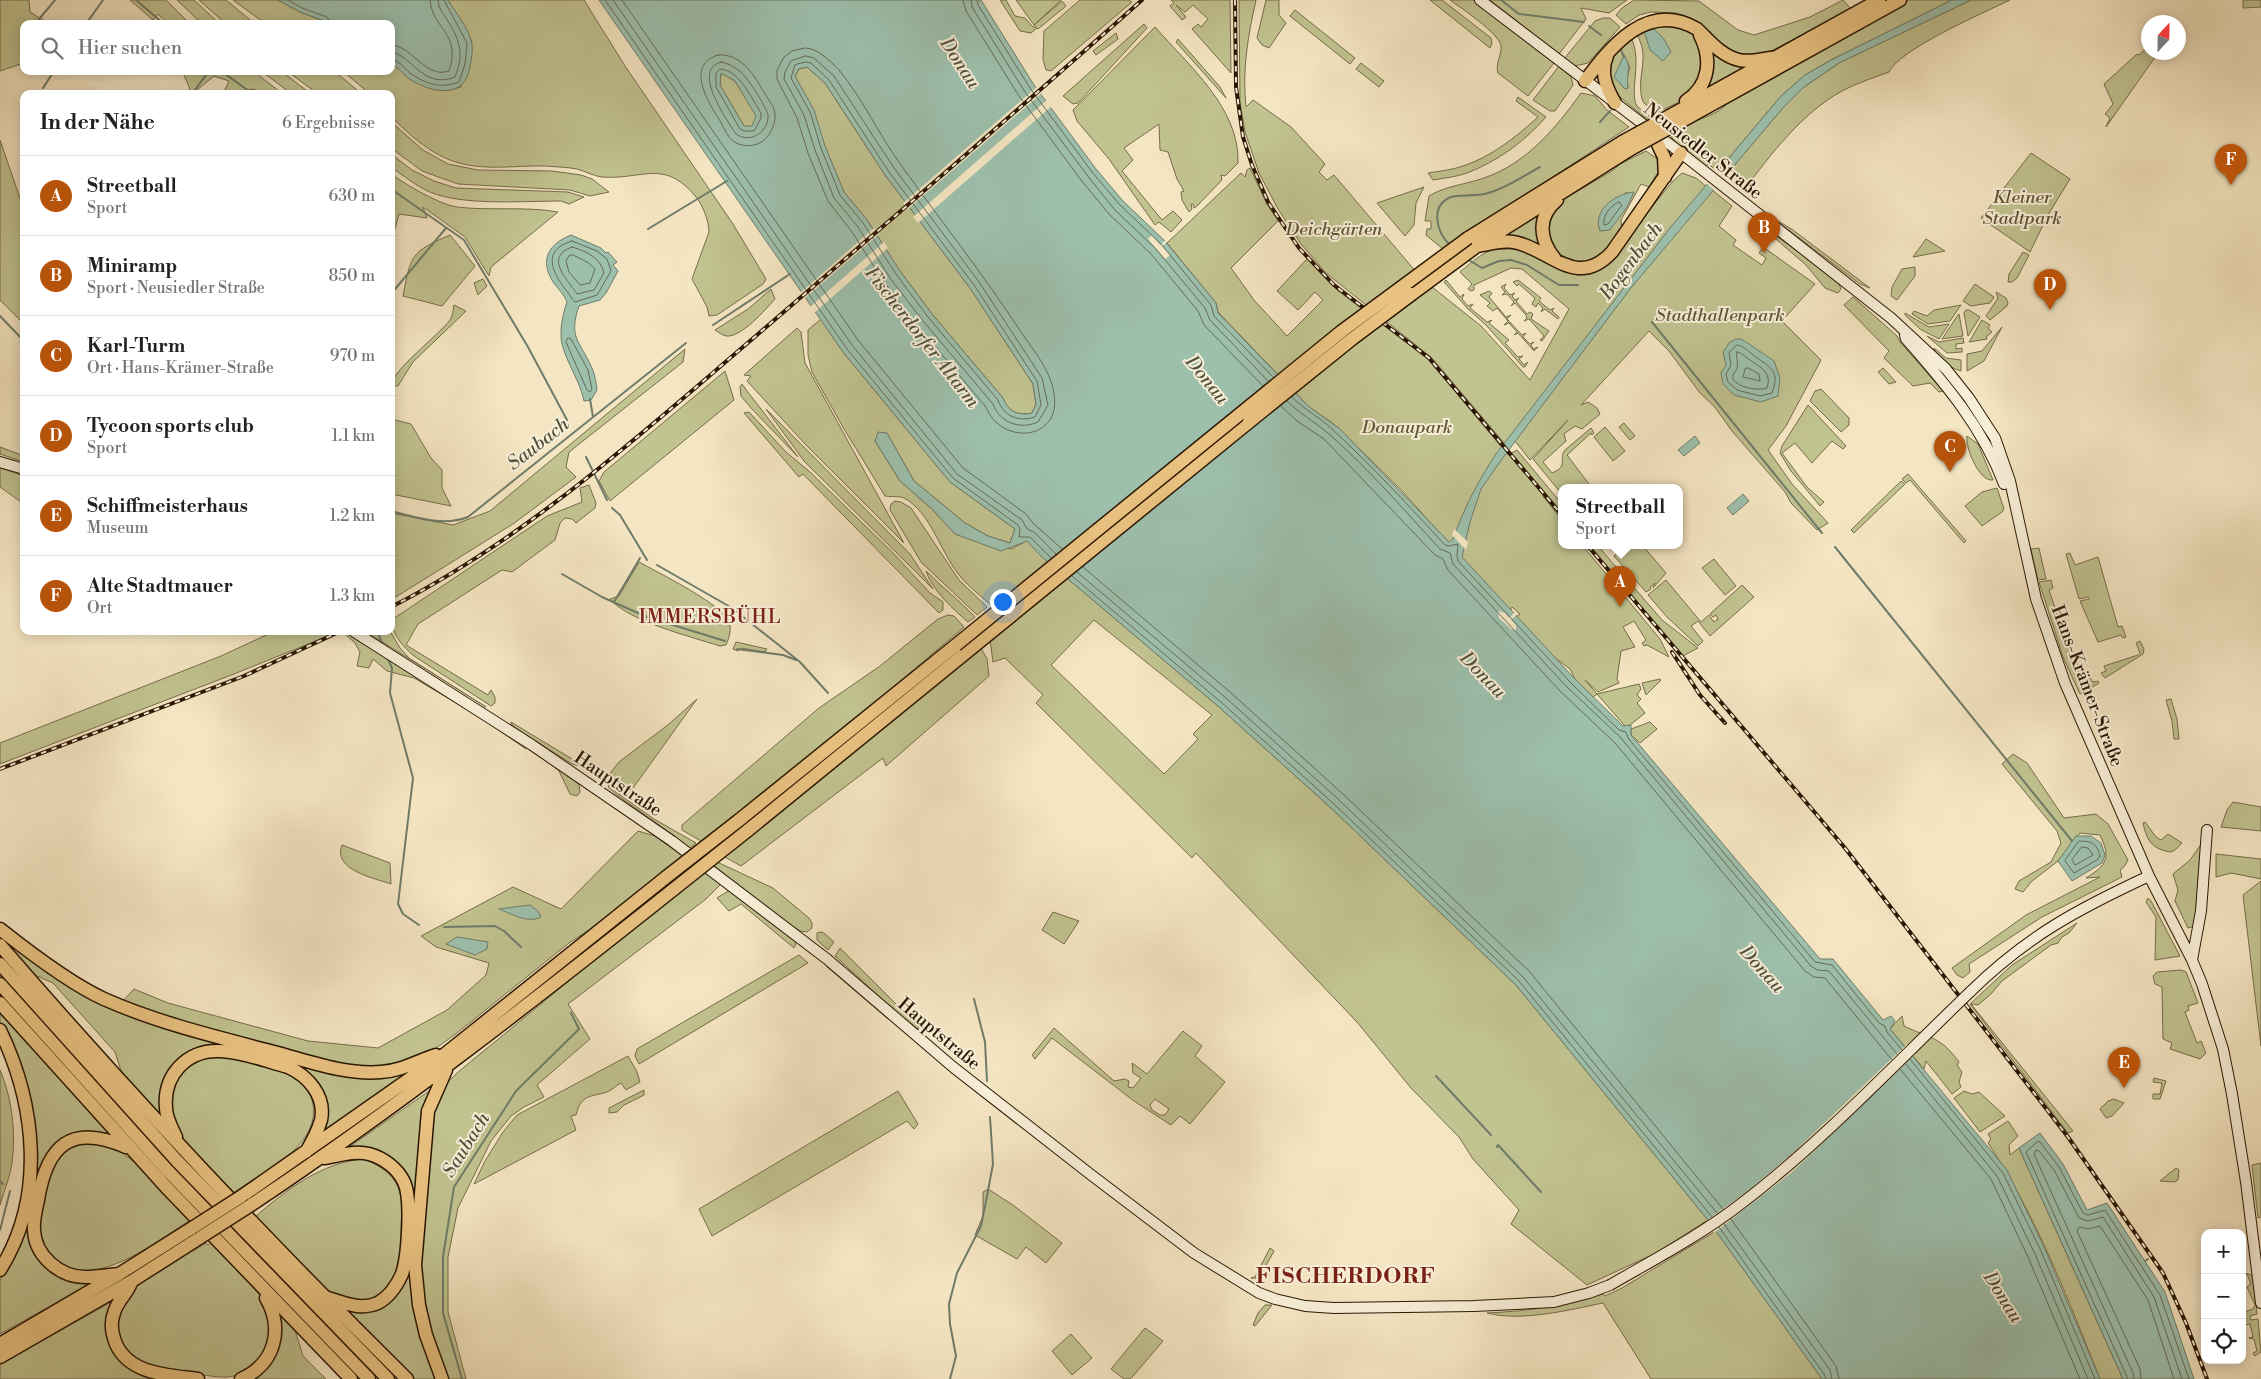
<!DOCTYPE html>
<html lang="de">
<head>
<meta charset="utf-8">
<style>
  :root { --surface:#fff; --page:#f2f2f2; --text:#202124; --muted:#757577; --line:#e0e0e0; --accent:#b45309 }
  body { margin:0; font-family:"Libre Bodoni",serif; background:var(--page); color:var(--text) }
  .controls { position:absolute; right:15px; bottom:15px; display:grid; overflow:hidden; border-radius:10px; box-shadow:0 2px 12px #0003 }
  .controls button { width:45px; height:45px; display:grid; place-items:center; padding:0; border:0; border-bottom:1px solid var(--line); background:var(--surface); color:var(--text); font:25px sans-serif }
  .compass { position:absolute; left:2141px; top:15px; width:45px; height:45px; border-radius:50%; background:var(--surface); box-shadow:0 2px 12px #0003; rotate:22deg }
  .you { position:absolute; left:1002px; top:601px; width:18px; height:18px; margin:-12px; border:4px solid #fff; border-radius:50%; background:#1a73e8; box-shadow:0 0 0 8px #1a73e833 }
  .badge { display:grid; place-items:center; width:32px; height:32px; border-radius:50%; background:var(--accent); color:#fff; font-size:16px; font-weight:700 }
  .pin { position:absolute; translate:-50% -41px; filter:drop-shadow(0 1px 2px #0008) }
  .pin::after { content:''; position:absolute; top:26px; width:18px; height:15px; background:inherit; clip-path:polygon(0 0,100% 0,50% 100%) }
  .popup { position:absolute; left:1558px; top:484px; width:125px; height:65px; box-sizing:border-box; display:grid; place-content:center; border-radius:10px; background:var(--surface); filter:drop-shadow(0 1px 4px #0005); font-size:16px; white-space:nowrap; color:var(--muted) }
  .popup b { font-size:19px; color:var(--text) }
  .popup::after { content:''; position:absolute; left:50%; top:100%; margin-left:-10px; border:10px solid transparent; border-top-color:var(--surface) }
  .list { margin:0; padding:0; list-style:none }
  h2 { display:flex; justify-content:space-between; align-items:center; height:65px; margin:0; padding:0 20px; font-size:21px }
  h2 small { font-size:16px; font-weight:400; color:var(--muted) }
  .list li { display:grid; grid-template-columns:32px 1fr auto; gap:15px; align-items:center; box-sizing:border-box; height:80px; padding:0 20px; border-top:1px solid var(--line) }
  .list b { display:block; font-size:19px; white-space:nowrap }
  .list p { margin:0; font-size:16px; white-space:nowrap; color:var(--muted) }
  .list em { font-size:16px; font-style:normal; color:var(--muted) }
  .icon { flex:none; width:28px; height:28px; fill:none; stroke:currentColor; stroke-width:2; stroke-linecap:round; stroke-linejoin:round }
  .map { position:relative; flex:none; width:2261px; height:1379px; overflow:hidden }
  .search { position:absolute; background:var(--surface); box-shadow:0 2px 12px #0003; left:20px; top:20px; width:375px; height:55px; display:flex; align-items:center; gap:12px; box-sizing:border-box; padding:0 18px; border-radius:10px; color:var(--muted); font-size:19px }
  .panel { position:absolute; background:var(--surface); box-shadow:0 2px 12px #0003; left:20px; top:90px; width:375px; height:545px; border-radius:10px }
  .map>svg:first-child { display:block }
</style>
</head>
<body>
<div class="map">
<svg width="2261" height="1379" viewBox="0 0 2261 1379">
  <rect width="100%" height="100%" fill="#f5e6c3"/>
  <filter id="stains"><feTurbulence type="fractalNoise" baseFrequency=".004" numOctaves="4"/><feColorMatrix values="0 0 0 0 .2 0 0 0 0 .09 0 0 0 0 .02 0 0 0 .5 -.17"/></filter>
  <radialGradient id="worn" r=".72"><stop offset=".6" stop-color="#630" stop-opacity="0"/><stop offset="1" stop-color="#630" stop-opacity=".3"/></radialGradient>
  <path fill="#c1c390" stroke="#766c49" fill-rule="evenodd" d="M 0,0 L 29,0 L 30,12 L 48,23 L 24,24 L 24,63 L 0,71 Z
    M 130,0 L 166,0 L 189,23 L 169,24 L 158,14 L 153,20 Z
    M 177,0 L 194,0 L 220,24 L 202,24 Z
    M 199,0 L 226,0 L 255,24 L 226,24 Z
    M 233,0 L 278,0 L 300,12 L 332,24 L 266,24 Z
    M 448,0 L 584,0 L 625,66 L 733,224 L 766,279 L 763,284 L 717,315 L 709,316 L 707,307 L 692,279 L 709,232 C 709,221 703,206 696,197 C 664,158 643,180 602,177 C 593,176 585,171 577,169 C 567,167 556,167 546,166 C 517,165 488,171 459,163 C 433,156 409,135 391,116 L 391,94 L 370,94 L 343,71 L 391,71 L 391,62 C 413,82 431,97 461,87 L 472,42 Z
    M 1000,0 L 1006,0 L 1015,16 L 1025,18 L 1033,27 L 1036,27 L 1034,25 L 1062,1 L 1066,6 L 1038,29 L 1037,28 L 1031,33 L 1020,31 Z
    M 1016,0 L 1061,0 L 1034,25 Z
    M 1080,0 L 1129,0 L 1132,2 L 1051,71 L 1046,70 L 1043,59 L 1044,31 Z
    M 1171,0 L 1230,0 L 1231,73 L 1192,29 L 1198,24 L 1201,27 L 1208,19 L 1193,5 L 1185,12 L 1176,5 L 1186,17 L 1182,20 L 1170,6 L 1174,3 Z
    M 1239,0 L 1256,0 C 1248,36 1242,69 1246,107 L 1253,100 L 1291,127 L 1325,164 L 1319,172 L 1327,180 L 1334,175 L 1422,279 L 1481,326 L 1530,380 L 1569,309 L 1522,269 L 1511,268 L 1474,285 L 1474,290 L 1471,291 L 1468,289 L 1472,284 L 1460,272 C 1472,262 1486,249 1502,247 C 1539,241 1563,292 1600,269 C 1612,261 1622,246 1630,235 C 1644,217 1658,199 1673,181 L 1682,173 L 1696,178 L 1707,187 L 1670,228 L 1505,444 L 1432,358 L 1326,273 L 1301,244 L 1278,209 L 1259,173 L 1245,132 L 1240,102 Z
    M 1266,0 L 1279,0 L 1279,15 L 1286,23 L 1269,48 L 1262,45 L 1257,38 Z
    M 1430,0 L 1442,0 L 1491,38 L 1492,43 L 1490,48 Z
    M 1450,0 L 1473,0 L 1554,63 L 1528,96 L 1498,73 C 1495,64 1502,55 1501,46 C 1500,34 1461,8 1450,0 Z
    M 1490,0 L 1627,0 L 1609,13 L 1581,8 L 1586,19 L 1559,54 Z
    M 1634,0 L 1699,1 L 1738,30 L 1754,35 L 1810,17 L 1843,0 L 1852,10 L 1763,55 L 1740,58 L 1689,18 L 1677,13 L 1651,12 L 1639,15 L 1626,24 L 1616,15 L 1622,8 Z
    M 1907,0 L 1952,0 L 1831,60 L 1805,75 L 1781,96 L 1718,171 L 1708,164 L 1705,168 L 1684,151 L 1671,137 C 1678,132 1686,125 1694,122 C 1709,115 1721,113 1731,99 Z
    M 1971,0 L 2010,0 C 1983,13 1900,49 1889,72 C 1873,78 1857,83 1842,91 C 1802,113 1771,154 1744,190 L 1725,176 L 1782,109 L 1804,87 L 1839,63 Z
    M 2243,0 L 2261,0 L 2261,7 L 2243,8 Z
    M 1295,10 L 1355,58 L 1350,64 L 1290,16 Z
    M 1603,18 L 1610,18 L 1620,27 L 1588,63 L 1575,66 L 1564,59 L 1595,21 Z
    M 1658,20 C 1667,23 1680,24 1687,29 C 1695,35 1698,44 1700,52 C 1709,91 1686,99 1656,113 L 1644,103 L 1642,99 C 1636,73 1652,57 1635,32 Z
    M 1144,24 L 1147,28 L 1078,103 L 1073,104 L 1063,96 Z
    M 1155,27 C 1188,65 1240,108 1238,163 L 1225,176 L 1221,175 L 1222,180 L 1197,206 L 1194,208 L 1193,204 L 1191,204 L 1192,209 L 1189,212 L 1182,200 L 1181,192 L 1184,191 L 1177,179 L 1168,152 L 1160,150 L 1159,124 L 1124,148 L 1133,160 L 1122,171 L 1162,220 L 1173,211 L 1182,220 L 1171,232 L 1159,222 L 1155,225 L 1109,159 L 1077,121 L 1073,110 Z
    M 1116,33 L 1118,39 L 1096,55 L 1093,51 Z
    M 1178,39 L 1220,87 L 1226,98 L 1176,42 Z
    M 1625,40 L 1632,40 C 1642,61 1629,94 1637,106 C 1641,110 1648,115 1653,118 L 1649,121 L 1614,92 L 1607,68 L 1611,58 ZM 1624,56 L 1630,67 L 1627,78 L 1628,88 L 1625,89 L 1615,77 Z
    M 2148,47 L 2148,52 L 2158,53 L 2106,127 L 2110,118 L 2105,114 L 2113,104 L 2104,84 L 2137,54 L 2139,55 Z
    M 1708,48 L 1752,65 L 1700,95 Z
    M 1361,63 L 1384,81 L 1379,87 L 1356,69 Z
    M 1559,66 L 1571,77 L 1573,85 L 1555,111 L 1550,111 L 1533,100 Z
    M 807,67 L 825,83 L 885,175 L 970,288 L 1033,384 L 1036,404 L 1032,413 C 1019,416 1008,412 1003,398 L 932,314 L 900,271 L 867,220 L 844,192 L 795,76 L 799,69 Z
    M 186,71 L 253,71 L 283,94 L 261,94 L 254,89 L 223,94 L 229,81 L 214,76 L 192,94 L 186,94 L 190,89 L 184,75 Z
    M 261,71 L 281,71 L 311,94 L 292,94 Z
    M 287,71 L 334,71 L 362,94 L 318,94 Z
    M 721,73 L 735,81 L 757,116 L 752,127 L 744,126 L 720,85 Z
    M 1581,93 L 1595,96 L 1607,110 L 1629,127 L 1443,249 L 1426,235 L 1427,229 L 1431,229 L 1431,221 L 1425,221 L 1429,196 C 1445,186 1467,184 1484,178 C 1527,163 1555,129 1581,93 Z
    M 1518,97 L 1546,117 C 1524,142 1498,161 1467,173 C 1456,177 1444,178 1433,180 L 1428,173 C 1440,171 1452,170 1463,166 C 1491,157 1516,137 1538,117 L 1516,101 Z
    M 391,122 L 423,150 L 448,164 L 478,170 L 552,171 L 581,175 L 592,179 L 609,192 L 590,196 L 570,190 L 458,184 L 422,171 L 391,148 Z
    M 0,140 L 24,210 L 24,324 L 0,300 Z
    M 1646,151 L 1659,160 L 1658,172 L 1649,187 L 1641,184 L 1621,220 L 1622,229 C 1605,252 1603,257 1574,264 L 1553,253 L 1545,222 L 1559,202 L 1612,171 L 1620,164 ZM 1625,193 L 1634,193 L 1619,217 Z
    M 2031,153 L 2070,179 L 2048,215 L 2030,252 L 1981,218 Z
    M 391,154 L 412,170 L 434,181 L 456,188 L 568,192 L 584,197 L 569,204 L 561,201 C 524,201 462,206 430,192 C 416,186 404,176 391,167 Z
    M 1250,168 L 1267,204 L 1278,221 L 1231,268 L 1254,300 L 1287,336 L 1323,300 L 1315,292 L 1298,310 L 1277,291 L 1307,259 L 1337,290 L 1428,359 L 1508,455 L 1517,450 L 1561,503 L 1561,517 L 1543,496 L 1561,519 L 1561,546 L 1583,546 L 1660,639 L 1669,657 L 1647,645 L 1644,646 L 1642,643 L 1646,640 L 1634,621 L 1623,627 L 1635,647 L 1621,651 L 1617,679 L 1619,683 L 1598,692 L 1585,680 L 1597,694 L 1639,684 L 1641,689 L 1637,695 L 1641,699 L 1637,703 L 1645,713 L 1630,725 L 1625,726 L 1597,694 L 1593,697 L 1575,679 L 1570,669 L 1554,657 L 1516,617 L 1520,614 L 1512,607 L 1510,611 L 1401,490 L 1335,425 L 1308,406 L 1218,312 L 1216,303 L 1167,243 L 1241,173 L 1245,177 L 1247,170 Z
    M 391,174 C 407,185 438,204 457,207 C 490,211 524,206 558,212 L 491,267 L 489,276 L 465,237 L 423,207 L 427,218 L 399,214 L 391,243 Z
    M 1424,187 L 1416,203 L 1414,225 L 1405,236 L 1377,203 Z
    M 1712,190 L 1732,206 L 1719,226 L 1736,240 L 1733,245 L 1762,265 L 1766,258 L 1759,253 L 1763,247 L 1815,284 L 1782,321 L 1821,360 L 1786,426 L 1768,450 L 1792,484 L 1828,523 L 1817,530 L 1791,503 L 1785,492 L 1732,431 L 1714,406 L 1700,393 L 1669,351 L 1649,331 L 1581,405 L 1588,402 L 1597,408 L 1600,414 L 1582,429 L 1575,426 L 1564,434 L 1566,441 L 1543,462 L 1552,473 C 1569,466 1558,460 1565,450 L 1591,428 L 1594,433 L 1592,435 L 1591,433 L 1567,455 L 1592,488 L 1561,488 L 1561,493 L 1533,459 L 1568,420 L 1530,460 L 1515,441 L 1630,289 Z
    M 1546,206 L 1542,247 L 1495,240 Z
    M 1770,216 L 1793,230 L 1870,288 L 1860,284 Z
    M 1755,221 L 1815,264 L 1839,284 L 1841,289 L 1838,293 L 1825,288 L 1806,265 Z
    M 450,235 L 475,266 L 442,306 L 403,296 C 411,254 411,252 450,235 Z
    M 1926,239 L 1945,251 L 1913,257 Z
    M 2023,252 L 2029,255 L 2017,278 L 2012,282 L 2008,282 L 2009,274 Z
    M 1915,267 L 1915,276 L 1897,300 L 1891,296 L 1892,287 L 1902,269 Z
    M 483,279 L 487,286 L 478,295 L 474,283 Z
    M 1446,280 L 1460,297 L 1464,294 L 1462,299 L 1468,306 L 1473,304 L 1470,308 L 1487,322 L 1492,320 L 1489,323 L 1509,340 L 1505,343 L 1518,357 L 1523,356 L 1519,359 L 1524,365 L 1528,362 L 1525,367 L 1523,367 L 1486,325 L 1468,309 L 1444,282 Z
    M 1518,280 L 1541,298 L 1539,301 L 1550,310 L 1554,308 L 1552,311 L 1559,317 L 1558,319 L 1545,309 L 1541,312 L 1543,308 L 1538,303 L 1536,307 L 1532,304 L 1535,298 L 1519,284 L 1517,286 L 1513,282 Z
    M 1506,284 L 1504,288 L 1510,295 L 1515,293 L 1512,296 L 1515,300 L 1519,298 L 1516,301 L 1527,314 L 1530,312 L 1533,314 L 1531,319 L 1549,331 L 1542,341 L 1540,340 L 1544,336 L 1529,319 L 1524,321 L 1527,318 L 1526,315 L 1515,303 L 1511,306 L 1514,302 L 1507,294 L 1502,295 L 1505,292 L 1501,287 Z
    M 1975,284 L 1994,297 L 1990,303 L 1971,306 L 1963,301 Z
    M 771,289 L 775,299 C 766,309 741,338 726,336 C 722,335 718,332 715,330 L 748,309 Z
    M 1489,291 L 1492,293 L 1489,297 L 1506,317 L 1511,315 L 1507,319 L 1522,335 L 1526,333 L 1523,337 L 1530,344 L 1534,342 L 1531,345 L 1533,349 L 1538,347 L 1534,351 L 1518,333 L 1514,335 L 1517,332 L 1509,323 L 1504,325 L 1508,321 L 1497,308 L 1493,311 L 1487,306 L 1490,303 L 1480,295 Z
    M 1996,292 L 2006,298 L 2008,303 L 2007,306 L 1990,320 L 1986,316 L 1998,298 Z
    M 1853,297 L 1897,336 L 1900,342 L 1943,391 L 1939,392 L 1930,383 L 1913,386 L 1884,358 L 1889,351 L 1844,305 Z
    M 454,305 L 466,311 L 413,362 L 398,386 L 391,386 C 391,371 440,334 450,320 C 453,316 453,310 454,305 Z
    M 1961,305 L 1950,321 L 1928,324 L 1912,314 L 1914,311 L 1927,316 L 1934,310 Z
    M 1966,310 L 1969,310 L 1980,317 L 1968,336 L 1964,313 Z
    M 1905,313 L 1929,327 L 1949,324 L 1939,339 L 1920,329 L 1905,315 Z
    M 1959,314 L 1963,336 L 1942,339 L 1958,315 Z
    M 821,319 L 843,352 L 950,482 L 1015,529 L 1010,543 L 988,536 L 965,523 L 914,481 L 887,433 L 875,441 L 900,481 L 932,509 L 955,534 L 1011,549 L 1027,541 L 1050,563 L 993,607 C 982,597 969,587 960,576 C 941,554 931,512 904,498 C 900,496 891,497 885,496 L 844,429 L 812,372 L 808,355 L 808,330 Z
    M 1982,320 L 1990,325 L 1988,328 L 1992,332 L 1986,337 L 1987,339 L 1969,342 Z
    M 2002,327 L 1984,361 L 1967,371 L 1967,354 L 1982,351 Z
    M 797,328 L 801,332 L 805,363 L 904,543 L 806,445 L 747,381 L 751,376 L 744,375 Z
    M 1927,336 L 1939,342 L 1963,338 L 1964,343 L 1956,344 L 1956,349 L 1962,348 L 1962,352 L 1947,353 Z
    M 1934,348 L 1946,358 L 1961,360 L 1961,371 C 1950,368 1937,359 1934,348 Z
    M 685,349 L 683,362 L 569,452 L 566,467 L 576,477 L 513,524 L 391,600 L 391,513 L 453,525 L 490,511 Z
    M 1883,368 L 1896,382 L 1889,384 L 1878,372 Z
    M 725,371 L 734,400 L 610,501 L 599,481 L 604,472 Z
    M 742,384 L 747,391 L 798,457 L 751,408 L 741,396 L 740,387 Z
    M 1821,389 L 1849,418 L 1849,425 L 1841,432 L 1810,401 L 1815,391 Z
    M 1808,405 L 1846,446 L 1843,449 L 1832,441 L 1812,463 L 1795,443 L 1782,453 L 1807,487 L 1824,502 L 1820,506 L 1791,471 L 1780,453 L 1782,446 Z
    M 766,409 L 910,554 L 933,589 L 804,461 Z
    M 749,412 L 786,452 L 810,472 L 894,554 L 930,593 L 943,602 L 943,610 L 939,613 L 803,474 L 799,477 L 744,413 Z
    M 391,419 L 411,424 L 431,458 L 442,470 L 442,488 L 451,506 L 391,494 Z
    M 1624,423 L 1635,436 L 1630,440 L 1619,427 Z
    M 1605,427 L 1625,451 L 1613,461 L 1594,437 Z
    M 1967,436 L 1978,444 L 1993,480 C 1979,482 1965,447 1967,436 Z
    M 0,447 L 24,456 L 24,462 L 0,454 Z
    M 0,468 L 24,476 L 24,504 L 0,487 Z
    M 1908,474 L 1966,541 L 1964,543 L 1910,480 L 1906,483 L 1902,479 Z
    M 1901,481 L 1905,484 L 1854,533 L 1851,530 Z
    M 589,485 L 596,503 L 595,508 L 576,523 L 572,519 L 565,518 L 560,523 L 555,540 L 512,572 L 502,570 L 418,624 L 406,645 L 488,695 L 491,690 L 495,697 L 495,703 L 491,706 L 414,656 C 402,646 391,633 391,617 L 396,617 L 547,516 L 582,502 L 580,488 Z
    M 1997,488 L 2004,509 L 2002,512 L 1982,526 L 1965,506 L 1982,492 Z
    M 895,501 L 901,502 L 911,508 L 959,580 L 987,607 L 977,615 L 921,562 L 890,510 L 891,504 Z
    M 1586,546 L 1598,546 L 1662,620 L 1698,648 L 1681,657 Z
    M 1626,546 L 1643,546 L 1666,573 L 1653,588 L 1655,583 L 1650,587 L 1651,589 L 1646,592 L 1614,556 Z
    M 2039,548 L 2046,579 L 2038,580 L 2031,549 Z
    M 2070,553 L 2075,565 L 2098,557 L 2118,627 L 2122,626 L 2126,637 L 2123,638 L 2121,635 L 2098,642 L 2080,601 L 2089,599 L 2088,597 L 2079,599 L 2066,554 Z
    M 1714,559 L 1736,586 L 1725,595 L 1702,568 Z
    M 639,562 C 657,572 724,605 729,622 C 732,629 729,638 726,645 L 720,646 C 692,637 628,621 610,599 L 619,596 Z
    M 926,571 C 942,587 960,601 975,617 L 968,622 C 953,609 932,590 926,571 Z
    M 1067,578 L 1219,707 L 1331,808 L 1516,985 L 1708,1220 L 1654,1254 L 1587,1285 L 1511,1224 L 1519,1210 L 1473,1159 L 1459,1137 L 1411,1088 L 1357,1022 L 1196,853 L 1192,858 L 1036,703 L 1043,695 L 1005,658 L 993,662 L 990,640 ZM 1094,620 L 1212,715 L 1193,734 L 1198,739 L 1164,774 L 1051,665 Z
    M 1666,580 L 1701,622 L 1709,615 L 1714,622 L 1718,619 L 1716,615 L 1713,617 L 1710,614 L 1742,585 L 1754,597 L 1710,636 L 1698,621 L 1691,626 L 1703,641 L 1698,646 L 1667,617 L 1648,595 Z
    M 2051,580 L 2053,588 L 2049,590 L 2062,629 L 2084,679 L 2090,678 L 2093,682 L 2098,681 L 2099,683 L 2080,694 L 2078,690 L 2063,657 L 2039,582 Z
    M 948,615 L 954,616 L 964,627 L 825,745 L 701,841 L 682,830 L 682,825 L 819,708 L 880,666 L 938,619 Z
    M 275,631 L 321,631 L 328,636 L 234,674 L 0,764 L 0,743 L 221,656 Z
    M 365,631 L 390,631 L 400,648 L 409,658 L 486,707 Z
    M 349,632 L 526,746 L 526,749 L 478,716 L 414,678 L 387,671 L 373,659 L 369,668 L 357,666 L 360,652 L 355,643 L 345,634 Z
    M 2140,641 L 2144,649 L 2143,654 L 2105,678 L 2101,673 L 2106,671 L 2104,666 L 2138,655 L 2140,653 L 2136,643 Z
    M 736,642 L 767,649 L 765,652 L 741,648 L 738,651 L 733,649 Z
    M 981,648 L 987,659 L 989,676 L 886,766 L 883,758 L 741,866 L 723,856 Z
    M 1660,679 L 1661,680 L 1646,695 L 1642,683 Z
    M 697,699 L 628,795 L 619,790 L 608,776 L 619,762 L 669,724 Z
    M 2171,699 L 2177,719 L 2179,739 L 2174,739 L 2172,721 L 2166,700 Z
    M 511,722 L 587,768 L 572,764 L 513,727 Z
    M 1650,722 L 1657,729 L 1640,743 L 1631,735 L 1631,729 Z
    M 2013,754 L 2027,763 L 2064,818 L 2096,814 L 2108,824 L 2128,860 L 2124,867 L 2120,870 L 2122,877 L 2042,917 L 1969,964 L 1970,972 L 1963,978 L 1957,975 L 1952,968 L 2026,915 L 2100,877 L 2086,878 C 2107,865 2111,858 2100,835 L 2080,833 L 2058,861 L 2032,881 L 2023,892 L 2015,889 L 2019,881 L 2051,862 L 2061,843 L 2057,831 L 2002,764 Z
    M 548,762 L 579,784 L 580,792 L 577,796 L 570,794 L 559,771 Z
    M 607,782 L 616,792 L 654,819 L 696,843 L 690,848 L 616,794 L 609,788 Z
    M 2233,802 L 2261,807 L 2261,831 L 2221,827 L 2227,810 Z
    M 2145,822 L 2156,837 L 2161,840 L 2168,834 L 2182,843 C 2179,846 2176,850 2173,851 C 2170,853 2168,851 2165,851 C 2150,847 2146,837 2143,823 Z
    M 638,831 L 655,836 L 685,858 L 606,919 L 569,943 L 457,1033 L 428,1054 L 401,1065 L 355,1068 L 181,1023 L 121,1003 L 134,989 L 168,1003 L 308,1041 L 378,1048 L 447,1010 L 486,975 L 489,963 L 436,947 L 421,936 L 513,887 L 561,909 Z
    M 2202,843 L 2195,926 L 2188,928 L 2175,901 L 2178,890 L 2173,874 L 2190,860 Z
    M 342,845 L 390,863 L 391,884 C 374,878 332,870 342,845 Z
    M 2216,854 L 2261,859 L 2261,879 L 2231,873 L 2216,877 Z
    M 717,862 L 773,888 L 809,918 L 812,923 L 812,928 L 807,932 L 800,931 L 789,924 L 713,865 Z
    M 705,872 L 721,884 L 706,899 L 568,1004 L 590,1039 L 537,1085 L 544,1097 L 524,1107 L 511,1116 L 491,1141 L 458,1208 L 448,1257 L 448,1312 L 466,1379 L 446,1379 L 433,1346 L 422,1300 L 420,1266 L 432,1116 C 442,1083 450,1079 475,1058 C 552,996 626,931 705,872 Z
    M 2261,881 L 2261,1046 L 2243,895 Z
    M 730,890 L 794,940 L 796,944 L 794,948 L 741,904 L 729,911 L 717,898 Z
    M 2148,898 L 2151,901 L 2180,956 L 2155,960 L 2156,917 L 2146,902 Z
    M 1053,912 L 1079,921 L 1064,944 L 1042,930 Z
    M 2077,923 L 2069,933 L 2062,937 L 2058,943 L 2051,945 L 2002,981 L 1991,994 L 1978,1005 L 1971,1004 L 2073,1131 L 2068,1133 L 1970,1004 L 2012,965 Z
    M 820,932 L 824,933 L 834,942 L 828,950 L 817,940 L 817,933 Z
    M 0,936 L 48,972 L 209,1040 L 400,1074 L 402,1078 L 319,1135 L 316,1085 L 233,1050 L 174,1066 L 165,1123 L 123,1077 L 115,1052 L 53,983 L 30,973 L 0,939 Z
    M 840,948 L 919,1027 L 918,1029 L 897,1013 L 835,956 Z
    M 799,955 L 808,963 L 639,1064 L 635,1056 L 637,1049 Z
    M 827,965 L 889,1017 L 888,1019 L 826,966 Z
    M 2181,970 L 2186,972 L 2198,1003 L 2188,1006 L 2189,1010 L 2185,1012 L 2197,1043 L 2201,1041 L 2206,1053 L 2200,1059 L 2170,1049 L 2172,1043 L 2163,1039 L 2162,987 L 2155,984 L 2153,976 L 2157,972 Z
    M 0,1009 L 113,1135 L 111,1136 L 92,1132 L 44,1164 L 37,1252 L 86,1281 L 88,1285 L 0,1334 L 0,1280 L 3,1275 L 35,1158 L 8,1039 L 0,1024 Z
    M 1902,1016 L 1904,1026 C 1931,1039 1940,1036 1959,1062 L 1957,1065 L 1962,1072 L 1959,1082 L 1961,1087 L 1952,1094 L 1926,1061 L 1924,1069 L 1890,1029 Z
    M 1054,1028 L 1114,1081 L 1125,1079 L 1129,1081 L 1128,1087 L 1133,1088 L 1141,1078 L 1133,1073 L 1132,1063 L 1147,1074 L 1183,1031 L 1202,1046 L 1195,1056 L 1225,1082 L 1190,1124 L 1180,1116 L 1171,1125 L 1134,1101 L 1052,1038 L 1035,1059 L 1032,1055 ZM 1155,1099 L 1169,1109 L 1165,1115 L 1160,1115 L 1152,1110 L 1150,1105 Z
    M 221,1056 C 241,1061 274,1066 291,1074 C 301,1080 309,1089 312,1100 C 324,1145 263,1172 232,1194 C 205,1164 154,1125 176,1080 C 185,1062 202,1057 221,1056 Z
    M 628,1056 L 637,1072 L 640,1082 L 626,1090 L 621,1083 C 617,1085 612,1090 607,1092 C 591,1097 581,1094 576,1115 L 571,1116 L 576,1130 L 474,1184 L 485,1161 L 503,1132 L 517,1115 Z
    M 2136,1060 L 2138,1062 L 2131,1076 L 2126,1075 L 2126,1071 Z
    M 0,1070 C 12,1098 16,1133 12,1163 C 10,1177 4,1191 0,1205 Z
    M 2154,1078 L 2166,1081 L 2160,1099 L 2153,1099 L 2153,1094 L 2160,1094 L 2162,1083 L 2153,1082 Z
    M 644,1090 L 644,1095 L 624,1105 L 617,1112 L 609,1113 L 609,1108 Z
    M 429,1091 L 413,1231 L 436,1379 L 414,1379 L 344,1310 L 397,1290 L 412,1205 L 396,1168 L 345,1150 Z
    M 898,1091 L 918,1124 L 914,1129 L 907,1121 L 712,1236 L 699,1209 Z
    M 1964,1091 L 1972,1094 L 1979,1092 L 2005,1116 L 1980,1132 L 1954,1098 Z
    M 2114,1099 L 2124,1103 L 2112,1116 L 2106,1118 L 2100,1109 L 2108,1101 Z
    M 2008,1121 L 2018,1136 L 2009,1145 L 2010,1155 L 2019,1148 L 2123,1379 L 2100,1379 C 2068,1299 2036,1215 1988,1143 L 1991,1139 L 1988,1134 Z
    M 98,1142 C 137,1153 162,1192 189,1221 C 160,1239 129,1264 94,1270 C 71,1274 47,1260 41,1237 C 37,1223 42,1208 44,1195 C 48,1178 50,1163 65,1151 C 75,1144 86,1143 98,1142 Z
    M 364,1159 C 378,1165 392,1173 398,1187 C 404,1200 401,1215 401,1229 C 400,1241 401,1255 398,1267 C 391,1295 363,1308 336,1297 C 316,1289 272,1235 255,1217 C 286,1190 322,1162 364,1159 Z
    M 2261,1163 L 2261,1217 L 2258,1218 L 2252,1165 Z
    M 2176,1168 L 2179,1170 L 2178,1180 L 2175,1182 L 2160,1181 Z
    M 988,1189 L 1013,1205 L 1062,1243 L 1046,1263 L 1026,1247 L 1017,1259 L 975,1235 L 983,1216 L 983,1192 Z
    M 1716,1231 L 1822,1379 L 1651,1379 L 1603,1303 C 1569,1310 1521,1322 1487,1313 C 1529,1311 1563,1306 1603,1294 L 1605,1296 L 1622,1288 Z
    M 212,1242 C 231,1262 257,1283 267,1309 C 279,1339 260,1373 228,1377 C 213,1378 197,1373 183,1371 C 169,1369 154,1369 142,1363 C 113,1350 112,1316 130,1293 C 142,1278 188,1254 206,1243 L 208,1245 Z
    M 1270,1248 L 1274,1251 L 1259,1278 L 1251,1278 L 1255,1277 Z
    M 2242,1272 L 2251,1275 L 2254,1279 L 2257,1314 L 2250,1316 L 2251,1320 L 2258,1319 L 2261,1352 L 2255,1356 L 2253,1353 L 2257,1351 L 2254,1339 L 2249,1338 L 2253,1337 L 2250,1324 L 2245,1325 L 2242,1313 L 2253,1309 L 2255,1305 L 2247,1287 L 2251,1284 L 2247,1274 L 2243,1276 Z
    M 115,1300 L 115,1350 L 174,1379 L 0,1379 L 0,1364 Z
    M 1265,1305 L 1272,1305 L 1255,1326 L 1253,1325 L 1258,1313 Z
    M 276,1312 L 295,1330 L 303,1356 L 326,1379 L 248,1379 L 267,1363 Z
    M 1145,1328 L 1163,1341 L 1134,1375 L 1130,1379 L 1124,1379 L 1111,1369 Z
    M 1071,1334 L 1092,1358 L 1072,1375 L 1052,1351 Z"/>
  <path fill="#9dc0ad" stroke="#6f7c69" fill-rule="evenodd" d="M 278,0 L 448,0 C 456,13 467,26 471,40 C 474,49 471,62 469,71 C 462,101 427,91 408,78 C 402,73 397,67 391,62 L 391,24 L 332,24 L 300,12 Z
    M 599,0 L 981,0 L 1034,85 L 1096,169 L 1123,201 L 1165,241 L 1216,303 L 1218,313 L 1308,406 L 1340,429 L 1449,542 L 1453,539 C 1465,506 1477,483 1496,454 L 1670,228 L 1781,96 L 1805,75 L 1831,60 L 1952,0 L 1971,0 L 1839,63 L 1804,87 L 1782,109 L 1630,289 L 1502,459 L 1481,489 L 1470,522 L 1462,557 L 1574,678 L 1623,726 L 1631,725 L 1631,735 L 1820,959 L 1833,959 L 1883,1020 L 1891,1016 L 1895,1021 L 1890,1029 L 2007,1170 L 2045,1249 L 2100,1379 L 1822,1379 L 1708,1220 L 1516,985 L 1331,808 L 1219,707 L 1041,556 L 1027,541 L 1001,551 L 955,534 L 932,509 L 900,481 L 875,441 L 878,432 L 887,433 L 914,481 L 965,523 L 988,536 L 1010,543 L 1015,529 L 950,482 L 843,352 ZM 807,67 L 825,83 L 885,175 L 970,288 L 1033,384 L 1036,404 L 1032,413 C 1019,416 1008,412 1003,398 L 932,314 L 900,271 L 867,220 L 844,192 L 825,146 L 814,110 L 795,76 L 799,69 ZM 721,73 L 735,81 L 756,116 L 752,126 L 744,126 L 720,85 Z
    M 1654,29 L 1664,39 L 1671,52 L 1663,61 L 1650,50 L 1644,31 Z
    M 1624,55 C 1632,65 1626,76 1628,88 L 1625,89 L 1614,77 Z
    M 1634,192 L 1627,207 L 1610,230 L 1600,231 C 1592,210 1615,194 1634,192 Z
    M 571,235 L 601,248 L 606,253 L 608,252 L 617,262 L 613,265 L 618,271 L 606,293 L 600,300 L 579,306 C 568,338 580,341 592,368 C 595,374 596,383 597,390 L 591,400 L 584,401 C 580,381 567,364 562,344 C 559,331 563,313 567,302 C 564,294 558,289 553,282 C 539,259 549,244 571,235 Z
    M 1736,339 L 1741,339 L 1749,344 L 1774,361 L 1780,378 L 1778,396 L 1761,402 L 1734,395 L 1723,384 L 1721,373 L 1726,365 L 1723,352 L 1730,342 Z
    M 1695,436 L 1700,443 L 1684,456 L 1678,450 Z
    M 1743,494 L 1749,501 L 1733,515 L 1727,508 Z
    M 2076,836 L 2091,836 L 2101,843 L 2105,855 L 2102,863 L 2072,881 L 2058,861 Z
    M 530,905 L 538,911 L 541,917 C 528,924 512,914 499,909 Z
    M 457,937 L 488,942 L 487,949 L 475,955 L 446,944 Z
    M 2040,1133 L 2063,1164 L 2087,1210 L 2107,1203 L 2165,1292 L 2194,1379 L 2123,1379 L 2019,1148 Z"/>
  <path fill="#f5e6c3" d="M 1038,86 L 1043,92 L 908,209 L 903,203 Z
    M 1048,99 L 1053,105 L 918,223 L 913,217 Z
    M 1717,168 L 1728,177 L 1715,191 L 1706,183 Z
    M 874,228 L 879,234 L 804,299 L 800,293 Z
    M 1152,235 L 1160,245 L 1167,239 L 1168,241 L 1162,246 L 1170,255 L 1165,259 L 1148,239 Z
    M 884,242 L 888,248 L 814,313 L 810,307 Z
    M 1454,529 L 1468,542 L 1466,550 L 1452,535 Z
    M 1498,611 L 1505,613 L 1509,618 L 1515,612 L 1517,614 L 1511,620 L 1516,625 L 1516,631 L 1511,629 L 1499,618 Z
    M 1907,1044 L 1916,1054 L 1790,1174 L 1714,1233 L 1706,1221 L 1749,1190 L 1794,1152 Z"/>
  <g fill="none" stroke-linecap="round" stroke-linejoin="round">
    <path stroke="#646b58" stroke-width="1" d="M 288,0 L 302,8 L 327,17 L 331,24
      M 605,0 L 847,349 L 953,478 L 1018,525 L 1020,529 L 1019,537 L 1030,537 L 1051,558
      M 613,0 L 852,345 L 957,474 L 1022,520 L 1027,529 L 1034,532 L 1056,554
      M 622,0 L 858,340 L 963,468 L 1026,514 L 1033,523 L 1062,549
      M 963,0 L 966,11 L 1019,96 L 1081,180 L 1109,214 L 1151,254 L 1198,311 L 1204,325 L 1263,386
      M 971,0 L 972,7 L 1025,92 L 1087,175 L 1114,209 L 1156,249 L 1205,308 L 1210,320 L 1268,381
      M 977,0 L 978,5 L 1030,88 L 1092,172 L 1119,204 L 1161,244 L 1211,305 L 1214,316 L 1273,377
      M 391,45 C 413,46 425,79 449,71 C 462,33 432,29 430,0
      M 805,48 C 818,48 830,61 839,70 C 863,99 879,135 901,165 C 941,221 983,274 1021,332 C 1034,351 1051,371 1054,394 C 1062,441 1001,446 986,407 L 917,325 L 884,282 L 852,232 L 828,201 L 808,153 L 797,118 L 777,79 L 777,70 L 784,57 L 792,51 Z
      M 391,52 C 411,54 423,90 455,77 C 465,53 459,38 446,18 C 442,12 438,7 438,0
      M 718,55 C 742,53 755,77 765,94 C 769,101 775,107 775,115 C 776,122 771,134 765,139 C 758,147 742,148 733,141 C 727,136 723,126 719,119 C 708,102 685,65 718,55 Z
      M 806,56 L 814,58 L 834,76 L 894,168 L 979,282 L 1042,378 L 1048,405 L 1038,422 C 1020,430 1000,423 993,404 L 923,321 L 890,278 L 858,227 L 834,198 L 815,150 L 804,115 L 784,79 L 785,72 L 791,61 Z
      M 391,59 C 399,60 404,68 410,73 C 425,84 442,89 459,82 L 465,64 L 467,43 L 444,0
      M 721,62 C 728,63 736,68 741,72 C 747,77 767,108 768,115 C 769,132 750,144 736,134 C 727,120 691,70 721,62 Z
      M 806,62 L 811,63 L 829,80 L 889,172 L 974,285 L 1037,381 L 1041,405 L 1035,417 C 1019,422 1004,417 998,400 L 928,317 L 896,274 L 863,223 L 840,195 L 821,148 L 810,112 L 791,78 L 795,65 Z
      M 720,69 C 740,70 751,98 761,113 L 761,118 L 754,131 L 744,131 L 740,129 L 716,87 L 716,74 Z
      M 1619,202 L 1622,205 L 1608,224 L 1604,225 C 1602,216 1611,205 1619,202 Z
      M 572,241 L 597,251 L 607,259 L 611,271 L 597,295 L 575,302 C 571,299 570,294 566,290 C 551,271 542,250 572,241 Z
      M 572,247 C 586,251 601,258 604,273 L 594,290 L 577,294 C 568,280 543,257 572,247 Z
      M 573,255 L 589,263 L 595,269 L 590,283 L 580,285 L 569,272 L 566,261 L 569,256 Z
      M 568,338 L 571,339 L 588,370 L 592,389 L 590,392 L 587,390 L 566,342 Z
      M 1737,345 C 1744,346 1748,351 1753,355 C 1769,367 1781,369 1772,393 L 1760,396 L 1737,390 L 1728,382 L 1726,374 L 1731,365 L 1729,353 Z
      M 1737,352 C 1743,353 1745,357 1750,360 C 1761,368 1772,372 1767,388 C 1759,391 1738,388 1733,379 C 1731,375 1736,372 1737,368 C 1739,362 1735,357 1737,352 Z
      M 1748,368 L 1759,374 L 1760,381 L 1743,377 L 1745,369 Z
      M 1292,397 C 1306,411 1321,418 1334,431 C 1373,467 1409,506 1445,545 L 1449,546 L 1458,544 L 1457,556 L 1458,561 L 1570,682 L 1619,730 L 1626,732 L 1628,738 L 1641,754 L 1815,962 L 1832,965 L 1879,1023 L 1885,1026 L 1887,1032 L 1902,1050
      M 1287,401 C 1300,414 1315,422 1329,434 C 1369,469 1404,510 1440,549 L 1450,553 L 1453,564 L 1566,686 L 1620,737 L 1811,966 L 1817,970 L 1829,971 L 1897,1054
      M 1281,406 L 1297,421 L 1324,439 L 1435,555 L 1443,559 L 1448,570 L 1560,691 L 1615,743 L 1805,971 L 1814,977 L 1825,978 L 1892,1060
      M 1083,567 L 1231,693 L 1343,794 L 1529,971 L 1723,1209
      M 1077,572 L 1226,698 L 1338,799 L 1523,977 L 1717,1213
      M 1072,576 L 1222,703 L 1334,804 L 1519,981 L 1712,1217
      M 2079,841 C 2091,841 2097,843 2100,856 L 2097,860 L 2074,873 L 2065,861 Z
      M 2082,847 L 2088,848 L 2093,855 L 2075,865 L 2072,860 Z
      M 1910,1059 L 2003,1173 L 2041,1251 L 2095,1379
      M 1906,1064 L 1997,1176 L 2035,1254 L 2088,1379
      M 1900,1069 L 1991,1179 L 2028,1257 L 2080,1379
      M 1731,1219 L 1836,1366 L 1839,1379
      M 1724,1224 L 1830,1370 L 1832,1379
      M 1719,1227 L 1824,1374 L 1826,1379
      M 2128,1379 L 2026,1152 L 2038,1141 L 2040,1142 L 2059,1167 L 2083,1213 L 2088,1215 L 2105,1210 L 2160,1295 L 2189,1379
      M 2134,1379 L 2133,1373 L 2034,1154 L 2036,1150 L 2039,1151 L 2054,1170 L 2079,1218 L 2088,1221 L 2103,1217 L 2154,1297 L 2182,1379
      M 2141,1379 L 2140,1369 L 2077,1231 L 2079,1227 L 2088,1229 L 2100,1226 L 2148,1300 L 2174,1379"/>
    <path stroke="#6f7c69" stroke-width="2" d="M 136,0 L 164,24
      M 1501,0 L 1519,14 L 1584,22
      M 35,24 L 55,0
      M 86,24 L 103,0
      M 1589,26 L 1601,35
      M 1621,50 L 1624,57
      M 221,71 L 253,94
      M 43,88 L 54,71
      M 192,94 L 209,71
      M 1600,122 L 1610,111
      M 391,189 L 464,240 L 528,347 L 567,420
      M 648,229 L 727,181
      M 1450,245 C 1437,233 1429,206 1451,197 C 1458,194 1477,197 1488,193 C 1507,188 1523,176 1540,167
      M 1467,259 L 1482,268 L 1499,261 L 1511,260 L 1527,265 L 1559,285 L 1578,285
      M 391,294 L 446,228
      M 0,316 L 24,341
      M 1652,322 L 1822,533
      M 713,325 L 790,274
      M 590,399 L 593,417
      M 586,457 L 607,500
      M 612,508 L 620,515 L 647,560
      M 391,511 C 416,517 443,527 468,517 L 686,343
      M 1835,547 L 2072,841
      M 657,565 L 732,608 L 800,662 L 828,693
      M 562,574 L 602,597 L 647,617 L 725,641
      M 614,602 L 640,558
      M 377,631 L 383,645
      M 737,649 L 783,655 L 796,660
      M 388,659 L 392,668 L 390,693 L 413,778 L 398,904 L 403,914 L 419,925
      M 444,927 L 495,926 L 504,931 L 521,947
      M 974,999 L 985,1042 L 987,1081
      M 1436,1076 L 1491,1135
      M 1497,1147 L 1498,1145 L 1541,1192
      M 0,1181 L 3,1184
      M 0,1230 L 10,1191
      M 2145,1261 L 2148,1259
      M 462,1379 L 443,1313 L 443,1257 L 454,1187 L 516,1091 L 579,1029 L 571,1013
      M 950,1379 L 956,1356 L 950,1324 L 949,1304 L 957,1273 L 981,1226 L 986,1201 L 993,1164 L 990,1117"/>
    <defs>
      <path id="secondary" d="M 1480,0 L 1681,153 L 1891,318 L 1946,369 L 1969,398 L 1995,438 L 2010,481 L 2036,599 L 2065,683 L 2149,876 L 2192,960 L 2202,984 L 2223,1049 L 2232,1094 L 2246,1182 L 2261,1303
        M 1905,335 L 1906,339 C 1945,383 1983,428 2004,484
        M 0,462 L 24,469
        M 353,631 L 532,745 L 672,841 L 827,959 L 953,1067 L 1090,1174 L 1194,1253 L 1259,1293 L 1275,1299 L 1305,1306 L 1334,1308 L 1474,1306 L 1554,1302 L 1589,1293 L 1610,1285
        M 2192,960 L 2201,911 L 2207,830
        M 1970,992 C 2027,936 2078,909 2149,876"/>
      <path id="highway" d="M 1607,56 C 1600,73 1606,87 1615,103
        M 1585,81 C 1611,46 1648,0 1697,29 C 1709,40 1721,56 1739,60 C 1751,63 1765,58 1777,57
        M 1686,101 C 1710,85 1712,59 1700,35
        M 1673,114 L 1879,0
        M 1682,121 L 1900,0
        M 1651,130 L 1664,157 L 1665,177
        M 1468,238 L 1622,142
        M 1477,246 C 1490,244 1505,239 1518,243 C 1552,252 1578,289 1612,252 L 1681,153
        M 1555,259 C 1539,239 1537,217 1557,200
        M 1412,294 L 1477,246 L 1631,149
        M 738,821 L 956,645
        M 747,831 L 1249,422
        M 0,929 C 29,952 71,984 104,999 C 158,1023 217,1037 274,1052 C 308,1061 345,1075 381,1072 C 401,1071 417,1061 436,1055
        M 0,945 C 130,1095 266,1240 407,1379
        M 0,964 L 177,1161 L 388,1379
        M 0,984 L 167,1170 L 369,1379
        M 0,1003 L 166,1187 L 351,1379
        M 0,1030 C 36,1105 46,1197 0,1270
        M 176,1137 C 172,1128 166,1118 166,1108 C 163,1075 187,1049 221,1051 C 243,1052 266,1061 288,1067 C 308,1076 326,1096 321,1120 C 318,1131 312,1142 306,1152
        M 324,1158 C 338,1156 355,1150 369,1154 C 384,1158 398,1169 404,1182 C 412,1199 408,1256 402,1274 C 397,1285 389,1297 378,1303 C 360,1311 342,1302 325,1297
        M 242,1196 L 445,1054 L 665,878
        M 251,1205 C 398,1107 536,999 674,889
        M 119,1274 C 108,1275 96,1277 85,1277 C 60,1277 35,1256 34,1230 C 33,1220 36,1210 38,1200 C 47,1145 71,1123 126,1147
        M 131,1283 C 127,1294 117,1301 114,1313 C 110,1323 112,1334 116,1344 C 130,1375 169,1375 198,1379
        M 0,1344 L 119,1274 L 192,1228
        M 0,1357 L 132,1281 L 201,1237
        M 241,1379 C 275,1364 284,1329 266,1298
        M 442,1379 L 426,1335 L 419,1305 L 415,1265 L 428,1111 L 446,1070"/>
    </defs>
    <use href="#secondary" stroke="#2a1602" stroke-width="12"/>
    <use href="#highway" stroke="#2a1602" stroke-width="15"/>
    <use href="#secondary" stroke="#f8efd8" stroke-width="10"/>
    <use href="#highway" stroke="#eac382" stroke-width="12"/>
    <defs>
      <path id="rail" d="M 1235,0 L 1236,87 L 1243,137 L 1252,165 L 1268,202 L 1280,220 L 1299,248 L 1334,285 L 1429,358 L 1561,514
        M 1588,546 L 1845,848 L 2068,1137 L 2163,1273 L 2186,1323 L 2207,1379
        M 391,607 C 527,538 642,433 757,335 C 886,224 1015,113 1142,0
        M 1672,652 L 1700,695 L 1725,723
        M 0,769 L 244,676 L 341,631"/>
    </defs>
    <use href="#rail" stroke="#2a1602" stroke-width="4"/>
    <use href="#rail" stroke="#f8efd8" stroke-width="2" stroke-dasharray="5.5" stroke-linecap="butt"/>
    <defs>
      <path id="secondary-bridge" d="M 1610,1285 C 1655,1259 1701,1235 1742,1203 C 1822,1142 1897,1062 1970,992"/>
      <path id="highway-bridge" d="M 1622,142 L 1673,114
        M 1631,149 L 1682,121
        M 1249,422 L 1352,339 L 1412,294
        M 956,645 L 1342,331 L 1468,238
        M 665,878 L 738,821
        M 674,889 L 747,831
        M 192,1228 L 242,1196
        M 201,1237 L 251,1205"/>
    </defs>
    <use href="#secondary-bridge" stroke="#2a1602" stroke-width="12" stroke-linecap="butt"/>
    <use href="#highway-bridge" stroke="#2a1602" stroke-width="15" stroke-linecap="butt"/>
    <use href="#secondary-bridge" stroke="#f8efd8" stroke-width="10"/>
    <use href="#highway-bridge" stroke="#eac382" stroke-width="12"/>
  </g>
  <g text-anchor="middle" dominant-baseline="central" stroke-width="4" stroke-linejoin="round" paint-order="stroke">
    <g font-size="18" fill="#2a1602" stroke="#f8efd8">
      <text transform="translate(1703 151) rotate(38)">Neusiedler Straße</text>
      <text transform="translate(2087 686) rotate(69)">Hans-Krämer-Straße</text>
      <text transform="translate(618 784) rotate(34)">Hauptstraße</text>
      <text transform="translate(939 1034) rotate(40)">Hauptstraße</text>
    </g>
    <g font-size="18" font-style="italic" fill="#5f5334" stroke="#f8efd8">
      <text x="2022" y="197">Kleiner<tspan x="2022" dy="21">Stadtpark</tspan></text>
      <text x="1334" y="229">Deichgärten</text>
      <text x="1720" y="315">Stadthallenpark</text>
      <text x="1407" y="427">Donaupark</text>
    </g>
    <g font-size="19" font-style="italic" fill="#52523e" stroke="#f8efd8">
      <text transform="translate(960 63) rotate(57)">Donau</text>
      <text transform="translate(1631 261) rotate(-53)">Bogenbach</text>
      <text transform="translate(922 337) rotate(52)">Fischerdorfer Altarm</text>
      <text transform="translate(1207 380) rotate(51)">Donau</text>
      <text transform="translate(538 444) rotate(-38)">Saubach</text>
      <text transform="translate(1483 675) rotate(46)">Donau</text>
      <text transform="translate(1762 969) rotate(48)">Donau</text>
      <text transform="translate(466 1145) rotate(-58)">Saubach</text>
      <text transform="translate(2003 1297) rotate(58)">Donau</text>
    </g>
    <g font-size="19" letter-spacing="1" fill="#7a1f14" stroke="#f8efd8">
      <text x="710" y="617">IMMERSBÜHL</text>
    </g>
    <g font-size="22" font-weight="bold" letter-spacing="1" fill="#7a1f14" stroke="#f8efd8">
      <text x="1346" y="1276">FISCHERDORF</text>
    </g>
  </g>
  <rect width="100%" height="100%" filter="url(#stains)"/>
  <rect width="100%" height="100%" fill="url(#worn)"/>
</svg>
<div class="controls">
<button>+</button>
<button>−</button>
<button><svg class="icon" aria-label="locate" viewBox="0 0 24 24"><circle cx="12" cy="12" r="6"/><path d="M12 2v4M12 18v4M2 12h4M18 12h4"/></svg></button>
</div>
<svg class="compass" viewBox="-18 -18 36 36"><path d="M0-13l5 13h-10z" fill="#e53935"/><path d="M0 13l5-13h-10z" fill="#757577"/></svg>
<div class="you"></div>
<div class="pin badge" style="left:1620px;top:607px">A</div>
<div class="popup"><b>Streetball</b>Sport</div>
<div class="pin badge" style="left:1764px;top:253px">B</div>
<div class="pin badge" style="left:1950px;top:472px">C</div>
<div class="pin badge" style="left:2050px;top:310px">D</div>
<div class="pin badge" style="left:2124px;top:1088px">E</div>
<div class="pin badge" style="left:2231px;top:185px">F</div>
<div class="search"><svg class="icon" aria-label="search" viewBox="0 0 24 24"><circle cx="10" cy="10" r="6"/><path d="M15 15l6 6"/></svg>Hier suchen</div>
<section class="panel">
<h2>In der Nähe<small>6 Ergebnisse</small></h2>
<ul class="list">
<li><span class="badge">A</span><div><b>Streetball</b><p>Sport</p></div><em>630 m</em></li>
<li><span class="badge">B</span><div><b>Miniramp</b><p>Sport · Neusiedler Straße</p></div><em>850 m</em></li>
<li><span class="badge">C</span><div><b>Karl-Turm</b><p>Ort · Hans-Krämer-Straße</p></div><em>970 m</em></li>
<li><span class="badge">D</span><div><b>Tycoon sports club</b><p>Sport</p></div><em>1.1 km</em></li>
<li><span class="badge">E</span><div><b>Schiffmeisterhaus</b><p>Museum</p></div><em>1.2 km</em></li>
<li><span class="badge">F</span><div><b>Alte Stadtmauer</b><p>Ort</p></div><em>1.3 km</em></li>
</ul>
</section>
</div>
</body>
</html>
